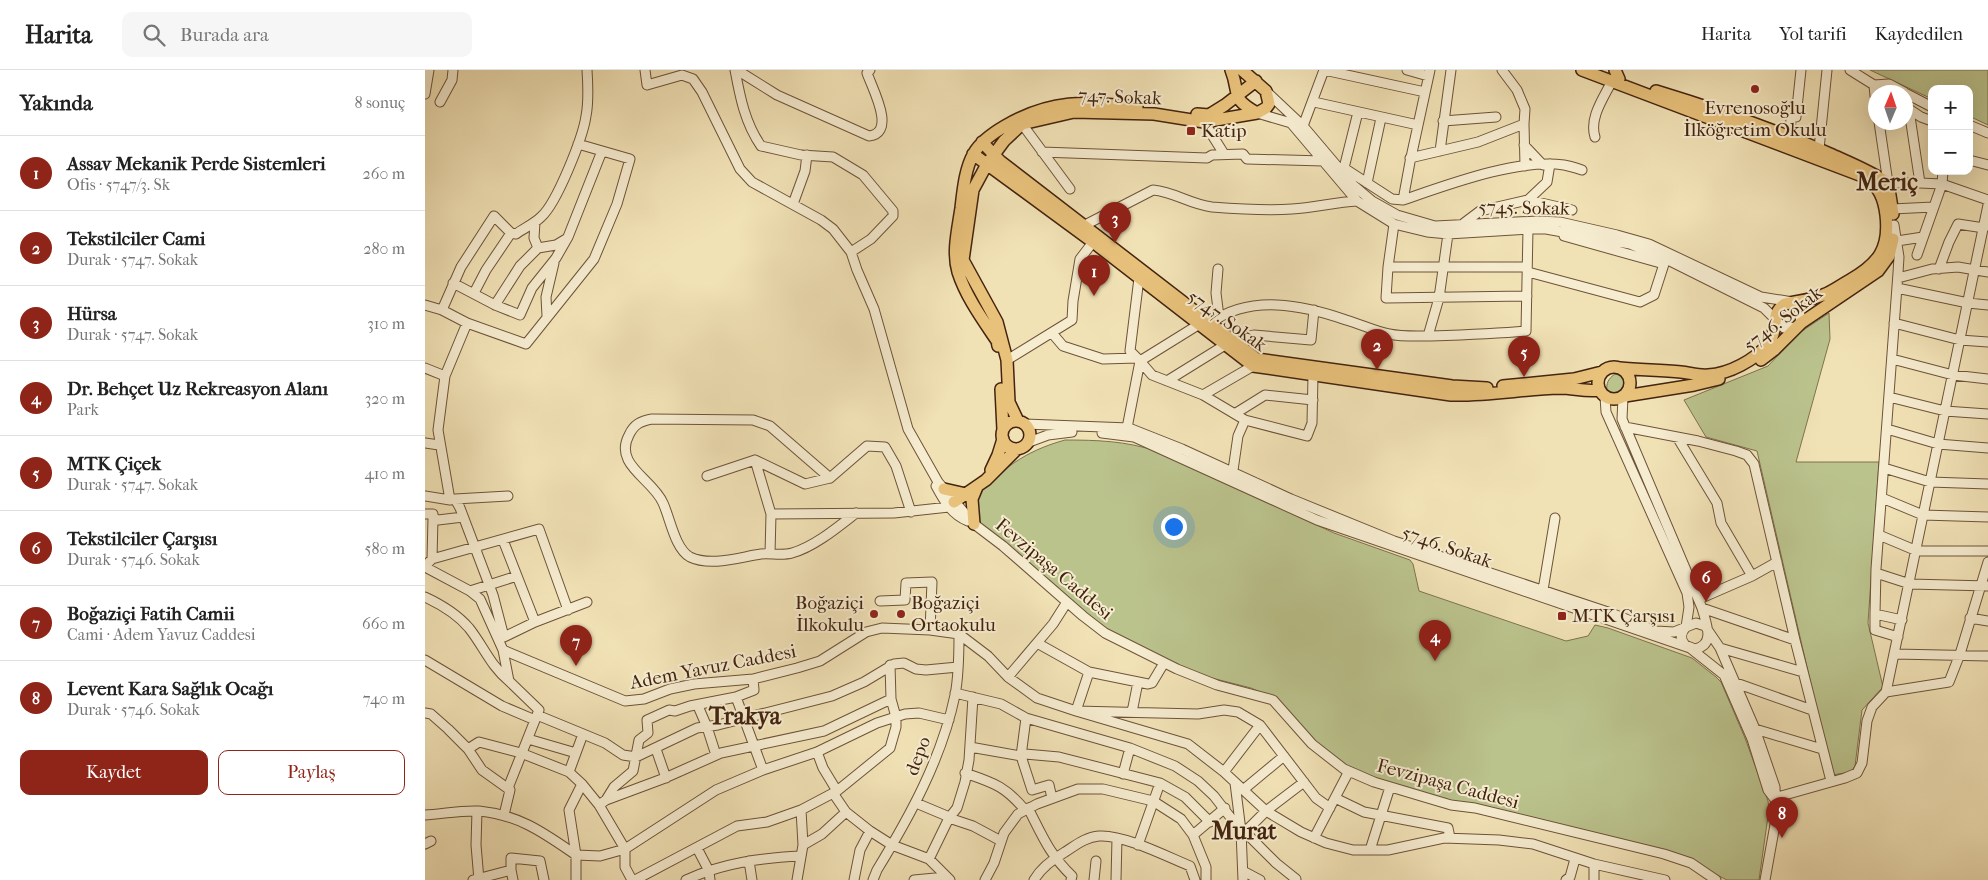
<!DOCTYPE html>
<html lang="tr">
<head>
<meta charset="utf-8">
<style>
  :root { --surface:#fff; --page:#f6f6f6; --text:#222; --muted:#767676; --line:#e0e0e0; --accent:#8f2418 }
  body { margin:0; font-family:"IM FELL French Canon",serif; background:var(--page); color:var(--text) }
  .controls { position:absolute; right:15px; top:15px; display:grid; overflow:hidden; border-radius:10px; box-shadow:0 5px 20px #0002 }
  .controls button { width:45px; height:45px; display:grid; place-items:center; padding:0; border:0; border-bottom:1px solid var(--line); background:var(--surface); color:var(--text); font:25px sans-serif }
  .compass { position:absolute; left:1443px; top:15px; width:45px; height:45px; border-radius:50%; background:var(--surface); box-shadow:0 5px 20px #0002; rotate:2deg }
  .you { position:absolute; left:748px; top:456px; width:18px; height:18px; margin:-12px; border:4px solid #fff; border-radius:50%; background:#1a73e8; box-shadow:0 0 0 8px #1a73e833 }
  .badge { display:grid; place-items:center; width:32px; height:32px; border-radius:50%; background:var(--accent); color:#fff; font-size:16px; font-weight:700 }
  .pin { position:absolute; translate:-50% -41px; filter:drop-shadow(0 1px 2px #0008) }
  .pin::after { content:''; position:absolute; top:26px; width:18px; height:15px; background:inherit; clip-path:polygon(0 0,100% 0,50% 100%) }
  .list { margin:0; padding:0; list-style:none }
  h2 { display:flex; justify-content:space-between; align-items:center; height:65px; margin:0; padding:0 20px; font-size:21px }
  h2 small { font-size:16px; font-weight:400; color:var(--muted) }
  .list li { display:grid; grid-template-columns:32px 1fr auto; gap:15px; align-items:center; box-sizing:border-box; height:75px; padding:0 20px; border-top:1px solid var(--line) }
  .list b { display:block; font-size:19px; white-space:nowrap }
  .list p { margin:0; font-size:16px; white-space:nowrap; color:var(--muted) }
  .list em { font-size:16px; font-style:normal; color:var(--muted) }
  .actions { display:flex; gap:10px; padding:15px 20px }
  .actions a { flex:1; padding:11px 0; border:1px solid var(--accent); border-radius:10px; text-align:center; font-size:18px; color:var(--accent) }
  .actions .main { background:var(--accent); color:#fff }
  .icon { flex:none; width:28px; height:28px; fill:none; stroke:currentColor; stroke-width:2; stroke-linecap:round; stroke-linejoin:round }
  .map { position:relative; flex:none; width:1563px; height:810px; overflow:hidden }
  header { display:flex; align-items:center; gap:30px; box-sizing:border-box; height:70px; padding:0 25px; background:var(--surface); border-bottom:1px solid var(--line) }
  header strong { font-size:24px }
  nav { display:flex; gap:28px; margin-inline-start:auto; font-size:18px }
  .search { width:350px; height:45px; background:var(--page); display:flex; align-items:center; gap:12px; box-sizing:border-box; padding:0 18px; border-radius:10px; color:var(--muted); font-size:19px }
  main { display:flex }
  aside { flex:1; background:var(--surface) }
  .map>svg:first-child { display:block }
</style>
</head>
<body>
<header>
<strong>Harita</strong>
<div class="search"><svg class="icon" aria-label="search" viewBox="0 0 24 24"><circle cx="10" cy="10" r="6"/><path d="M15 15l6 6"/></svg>Burada ara</div>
<nav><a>Harita</a><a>Yol tarifi</a><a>Kaydedilen</a></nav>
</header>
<main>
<aside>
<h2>Yakında<small>8 sonuç</small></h2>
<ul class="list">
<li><span class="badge">1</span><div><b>Assav Mekanik Perde Sistemleri</b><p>Ofis · 5747/3. Sk</p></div><em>260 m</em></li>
<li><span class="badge">2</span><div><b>Tekstilciler Cami</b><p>Durak · 5747. Sokak</p></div><em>280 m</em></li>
<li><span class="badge">3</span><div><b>Hürsa</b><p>Durak · 5747. Sokak</p></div><em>310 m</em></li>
<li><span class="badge">4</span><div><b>Dr. Behçet Uz Rekreasyon Alanı</b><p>Park</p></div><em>320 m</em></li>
<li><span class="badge">5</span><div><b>MTK Çiçek</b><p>Durak · 5747. Sokak</p></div><em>410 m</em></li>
<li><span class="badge">6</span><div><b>Tekstilciler Çarşısı</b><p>Durak · 5746. Sokak</p></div><em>580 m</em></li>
<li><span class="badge">7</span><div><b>Boğaziçi Fatih Camii</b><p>Cami · Adem Yavuz Caddesi</p></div><em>660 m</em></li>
<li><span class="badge">8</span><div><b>Levent Kara Sağlık Ocağı</b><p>Durak · 5746. Sokak</p></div><em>740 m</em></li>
</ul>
<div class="actions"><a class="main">Kaydet</a><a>Paylaş</a></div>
</aside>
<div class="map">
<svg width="1563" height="810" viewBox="0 0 1563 810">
  <rect width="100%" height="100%" fill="#f1e2b6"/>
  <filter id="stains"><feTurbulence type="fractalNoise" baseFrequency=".004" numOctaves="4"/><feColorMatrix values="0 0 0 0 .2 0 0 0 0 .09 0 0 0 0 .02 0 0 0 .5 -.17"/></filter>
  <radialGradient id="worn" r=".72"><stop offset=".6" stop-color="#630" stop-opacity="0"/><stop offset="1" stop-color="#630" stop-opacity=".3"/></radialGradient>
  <path fill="#bbc38d" stroke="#7f734e" d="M 1445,0 L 1563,0 L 1563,55 L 1544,46 L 1544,19 L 1507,19 L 1507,29 Z
    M 1404,243 L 1405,269 L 1371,392 L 1454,392 L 1443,553 L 1458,617 L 1437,640 L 1430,696 L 1426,702 L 1407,705 L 1332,381 L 1281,367 L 1259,330 L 1343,296 L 1374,263 Z
    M 1190,304 L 1198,306 L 1199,316 L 1194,324 L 1188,326 L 1182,322 C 1181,313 1183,309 1190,304 Z
    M 640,370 C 672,370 701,371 731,381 L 909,463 L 985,490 L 988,494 L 994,521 L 1141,571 L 1163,566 L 1170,555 L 1183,558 L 1267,588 L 1291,607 L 1296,612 L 1320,668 L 1343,731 L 1344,739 L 1334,810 L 1302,810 L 1264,791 L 1026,734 L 924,700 L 887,671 L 866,643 L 852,629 L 826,618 L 775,605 L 674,556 L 553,455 L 547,428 C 579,399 597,382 640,370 Z"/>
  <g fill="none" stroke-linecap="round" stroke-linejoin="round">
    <defs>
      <path id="minor" d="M 220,0 L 222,15 L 257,5 L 268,9 L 277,22 L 315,99 L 327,112 L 396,150 L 408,159 L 426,182 L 432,200 L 449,239 L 483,359 L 513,412 L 549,454 L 578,476 L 658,546 L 680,563 L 752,599 L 792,615 L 848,630 L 887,674 L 919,699 L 949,712 L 1026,735 L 1050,738 L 1239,784 L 1266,793 L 1291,810
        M 310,0 C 315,27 320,53 336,76 L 376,85 L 408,87 L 438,105 L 468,141 L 468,146 L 446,169 L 426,182
        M 312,0 L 352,25 L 444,66 C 472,63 447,18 442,3 L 445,0
        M 982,0 L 1003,6
        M 1077,0 L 1092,20 L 1100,39 L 1099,54 L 1100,96
        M 1425,0 L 1449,15 L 1450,26
        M 1449,15 L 1464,14 L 1479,22
        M 843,23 L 878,56 L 928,115 L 947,131 L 972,145 L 1010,156 L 1113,151 L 1135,152 L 1192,165 L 1224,174 L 1336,227 L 1368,232 L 1374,239 L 1376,253
        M 1480,23 L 1507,37
        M 0,24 L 4,0
        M 15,32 L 27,10 L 28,0
        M 889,32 L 993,55
        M 1481,37 L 1496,47 L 1507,51
        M 1484,40 L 1495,113 L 1517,114 L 1563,130
        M 832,43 L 866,53 L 932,131 L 969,154 L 1002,162 L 1023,164 L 1103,159 L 1121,159 L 1205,174 L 1241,189 L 1339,238 L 1359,258 L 1372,257
        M 1018,51 L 1071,47
        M 779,52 L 799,84
        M 1454,52 L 1463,113 L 1495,113
        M 597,54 L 645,119
        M 1544,55 L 1563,63
        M 878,56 L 899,0 L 1000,22
        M 1170,67 C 1164,48 1178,29 1187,11
        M 1365,67 L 1366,47 L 1371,47 L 1376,0
        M 1099,75 L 1118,95
        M 1015,81 L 1026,0
        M 617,82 L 782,88 L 787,85 L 818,84 L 822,89 L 898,91
        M 1391,84 L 1394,79 L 1402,0
        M 985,88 L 1053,72 L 1099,54
        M 1544,90 L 1563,95
        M 919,98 L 933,42
        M 916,100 L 919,98 L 967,129 L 978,130 L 985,92 L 1005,0
        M 942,113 L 956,48
        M 978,130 C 1022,115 1093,88 1139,95 C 1145,96 1151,98 1157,100
        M 1103,130 L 1147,140
        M 368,134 L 380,101 L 382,85
        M 1467,139 L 1508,137
        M 110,152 L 109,168 L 113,178 L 131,175 L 141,169
        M 1039,153 L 1055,141 L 1103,130 L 1122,112 L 1125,94
        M 969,154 L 963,197 L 961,228 L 1102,226
        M 660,155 L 728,120 C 750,122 764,134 787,137 C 813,139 841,141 867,139 C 889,138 910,132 932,131
        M 1469,155 L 1474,187 L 1473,203 L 1451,499 L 1450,544 L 1477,550
        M 1139,166 L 1239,194 L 1241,190
        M 1472,171 L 1498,167
        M 1492,185 L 1517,114 L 1518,101
        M 963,197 L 1102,197
        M 793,199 L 791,223 L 794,247
        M 1514,199 L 1524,172 L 1533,154 L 1559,158
        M 1103,202 L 1215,232 L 1229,225 L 1239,194
        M 1473,208 L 1507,199 L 1533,197 L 1563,202
        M 28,213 L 70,235 L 95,245 L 107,218 L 131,188 L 143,167 L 177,81
        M 1472,218 L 1543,233 L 1563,235
        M 49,223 L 61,200 L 86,163
        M 0,235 L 17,240 L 42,253 L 101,274 L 169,189 L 192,134 L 205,89 L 153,74
        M 70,235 L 95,196 L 113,178
        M 17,240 L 36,197 L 69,146 L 86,163 L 91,164 C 99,158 109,154 116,147 C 132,133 158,67 161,46 C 164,31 163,15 162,0
        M 122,246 L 121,227 L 129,193
        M 42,253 L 20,306 L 13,360 L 25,430 L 30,429 L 35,438 L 68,525 L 79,567 L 110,552 L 162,532
        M 786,253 C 825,224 878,235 921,250 C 935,254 950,261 964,264 C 978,267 992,266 1006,266 C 1038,265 1069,264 1101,261 L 1103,159
        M 1469,253 L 1535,270 L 1563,272
        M 773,255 L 715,291 L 727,305 L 778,325 L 820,350 L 882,366 L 887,353 L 888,305
        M 627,263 L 638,276 L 678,289 L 712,288
        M 1003,266 L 1014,228 L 1023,164
        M 808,270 L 829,265 L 886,270 L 889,240
        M 1467,289 L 1528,305 L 1563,309
        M 582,290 L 647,250 L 648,231 L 655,189 L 668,172
        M 0,298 L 20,306
        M 742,311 L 800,275
        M 778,325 L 828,296
        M 1180,327 L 1181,342 L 1262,523 L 1264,537 L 1261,557
        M 1198,327 L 1197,349 L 1277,538 C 1281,553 1291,575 1270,579 L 1260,575 C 1255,569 1255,563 1261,557
        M 1464,327 L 1520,341 L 1563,344
        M 811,343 L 840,325 L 888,330
        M 600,354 L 704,358 L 757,379 L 866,429 L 969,471 L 1186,543 L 1231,561 L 1249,562 L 1271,553 L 1280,556 L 1295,578 L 1330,659 L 1350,717 L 1351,749 L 1340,810
        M 1200,357 L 1273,371 L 1311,381 L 1322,385 L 1329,394 L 1370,570 L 1406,711
        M 702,358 L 715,291 L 705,281 L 714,208
        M 1462,359 L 1513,374 L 1563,378
        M 677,363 L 709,367 L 892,450 L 1265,578 L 1299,605 L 1327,669 L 1343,720 L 1349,728
        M 1252,367 L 1292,433 L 1296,453 L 1327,506 L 1352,492
        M 604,372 L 623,365 L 647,362
        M 0,373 L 14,375
        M 330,390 L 346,444 L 345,484
        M 1459,398 L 1505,412 L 1563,414
        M 282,406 L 330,390 L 380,414 L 405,408
        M 807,407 L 813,366 L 820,350
        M 511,416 C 519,431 527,445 543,451
        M 0,426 L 25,430
        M 1457,428 L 1498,445 L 1563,447
        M 30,429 L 83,426
        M 431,443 C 413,457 389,477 367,483 C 357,486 346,483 336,484 C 315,487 286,497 265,487 C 250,479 245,448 238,433 C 228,409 188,395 204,365 C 209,354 216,351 227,349 L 328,350 L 345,356 L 405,408 L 442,376 L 460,377 L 471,396 L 486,442
        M 0,444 L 8,444 L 8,448 L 13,450 L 38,447
        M 346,444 L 469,443 L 524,437 L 529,432
        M 1454,465 L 1492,481 L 1563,481
        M 78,470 L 110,552
        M 7,489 L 8,448
        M 0,496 L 7,489 L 114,459 L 143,540
        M 0,497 L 45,521 L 55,529 L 78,580 L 200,631 L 219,629 L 245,619 L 269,614 L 328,609 L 372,598 L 395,591 L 441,562 L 457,558 L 505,560 L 534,564
        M 1451,503 L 1485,514 L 1563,516
        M 45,521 L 92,506
        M 1117,526 L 1130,448
        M 0,527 C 15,534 33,545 44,558 C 59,577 65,595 84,611
        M 1274,529 L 1327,506
        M 455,531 L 480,530 L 481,513 L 507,512 L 505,560
        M 1277,538 L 1370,570
        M 1450,544 L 1450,560 L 1473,567
        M 1545,548 L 1563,551
        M 534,564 L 563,586 L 583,607 L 612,628 L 651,641 L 763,674 L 799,702 L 841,741 L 876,762 L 901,773 L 928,780 L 963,780 L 1019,768 L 1074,770 L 1108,774 L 1169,794 L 1240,810
        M 612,573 L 664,602 L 723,614 L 727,613 L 739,593
        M 1295,578 L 1378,602
        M 78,580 L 84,611 L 114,640 L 83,718
        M 1470,584 L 1563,586
        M 0,590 L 77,636 L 110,650
        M 664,602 L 651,641 L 773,644 L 799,640 L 813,642 L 835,655 L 891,728 L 905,738
        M 583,607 L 628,554 L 642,532
        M 1311,613 L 1387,640
        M 1461,622 L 1563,135
        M 530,623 L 576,634 L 601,648 L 705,678 L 750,696 L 773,711 L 789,726 L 816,761 L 818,810
        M 311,627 L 338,700
        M 273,636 L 282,657 L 291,685
        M 707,642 L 713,612
        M 0,643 L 6,644 L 23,659 L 43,679 L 57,700 L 85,720 L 79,745
        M 112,645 L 180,673 L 198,685 L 211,687 L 272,658 L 293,655 L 407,626 L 439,612 L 469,594 L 479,593 L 491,599 L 501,600 L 533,597
        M 601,648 L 596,686 L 607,720 L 624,715 L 627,728
        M 1330,659 L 1397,679
        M 103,669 L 151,683
        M 545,677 L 596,686 L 600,684 L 634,687 L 735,713 L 760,727 L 785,752
        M 43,679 L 54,672 L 96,683 L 144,702 L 157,714 L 174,735 L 200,779 L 200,797 L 207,810
        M 231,679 L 241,708
        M 392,682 L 398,698 L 412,721
        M 144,702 L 158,664
        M 799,702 L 835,655
        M 540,703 C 569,713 580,716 600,740
        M 698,704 L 705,678
        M 810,713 L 816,761 L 820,762 L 841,741 L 879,712
        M 157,714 L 144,740 L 151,785 L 175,786 L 200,779 L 291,720 L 338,700 L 392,682 L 452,653 L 480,644 L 494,643 L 524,650
        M 818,720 L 859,686
        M 408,723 L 421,742 L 445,761 L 467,775 L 504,789 L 525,810
        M 910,728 L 939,742 L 1023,758 L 1025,768
        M 1349,728 L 1420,708 L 1432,703 L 1437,693 L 1442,651 L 1447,637 L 1461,622 L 1524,612 L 1535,584 L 1563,492
        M 181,730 L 189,717 L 208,701 L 214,670 L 223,663 L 222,650 L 244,640 L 250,641 L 265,636 L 311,627 L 329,620 L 328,609
        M 491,733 L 522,746 L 524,748 L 548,756 L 576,771
        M 174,735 L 181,730 L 240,708 L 296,683 L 399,661 L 466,629
        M 603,738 C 617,765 624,784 647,806 L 646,810
        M 52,741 L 51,775 L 54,810
        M 0,745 C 17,744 37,740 54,741 C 95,745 119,763 151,785 L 151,810
        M 820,762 L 851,793 L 871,809
        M 768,765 L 781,797 L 781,810
        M 889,768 L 924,701
        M 0,774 L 6,771
        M 378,775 L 397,764 L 421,742
        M 713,775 L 735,713
        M 272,778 L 284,801 L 285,810
        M 945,780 L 965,717
        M 504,789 L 524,748 L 532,738 L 540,712 L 544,690 L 548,627
        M 324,791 L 327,810
        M 1169,794 L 1169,810
        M 86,800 L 86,788 L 115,791 L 119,810
        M 818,801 L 835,810
        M 48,810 L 86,800 L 88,810
        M 210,810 L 312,756 L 342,752 L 376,740 L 412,721 L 465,678 L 471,657 L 471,647 L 466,629 L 465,595
        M 261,810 C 297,793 336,788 376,786
        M 372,810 L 378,775 L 376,740
        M 429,810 L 435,780 L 445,761
        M 448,810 L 452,800 C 485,746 517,688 530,625 C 534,605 534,584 534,564
        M 489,810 L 521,807
        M 560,810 L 569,793 L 579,763 L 593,744 L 612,734 L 653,719 L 678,719 L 728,731 L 756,749 L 768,765 L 800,738
        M 609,810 C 616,798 628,789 640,782 C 651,775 661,767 674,766 C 698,764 743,787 765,796 L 770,810
        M 669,810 L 671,791
        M 691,810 L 692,768
        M 1141,810 L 1145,807 L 1150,789"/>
      <path id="major" d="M 806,0 C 816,25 804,27 832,43
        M 1157,0 L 1440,107 C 1454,116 1459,129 1461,145 C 1465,179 1453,194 1425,210 C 1416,215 1407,222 1398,225 C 1386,230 1373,231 1360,234 C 1344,244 1355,259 1343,274 C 1330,290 1304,304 1283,305 C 1275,306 1265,303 1256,302 C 1236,300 1215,300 1195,298
        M 1190,0 L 1194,9
        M 1231,21 C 1290,39 1349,59 1405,84 C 1425,93 1445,101 1463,113 L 1468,144
        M 772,44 L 784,45 L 800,35 L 831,11
        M 557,72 L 575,91 L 832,289 L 1027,316 L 1062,318
        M 548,84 L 668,172 L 828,296 L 1026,325 C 1064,326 1098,319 1135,318 C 1148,318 1161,322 1174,320
        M 573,276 L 572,271 C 558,250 541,227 533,202 C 527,182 533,159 536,138 C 538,121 540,98 549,83 C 556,71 568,63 580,56 C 626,29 660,31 712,37
        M 1336,290 L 1349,280 L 1376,253 L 1453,201 L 1464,186 L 1468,169
        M1173 313a16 16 0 1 1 32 0a16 16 0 1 1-32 0Z
        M 1078,316 L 1149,309 L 1177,302
        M 576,319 L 578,360
        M 1200,326 L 1269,315 L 1294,309
        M577 365a14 14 0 1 1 28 0a14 14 0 1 1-28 0Z
        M 593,351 L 584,332 L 582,290 L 572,252 L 538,190 L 548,120 L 562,94 L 579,71 L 597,54 L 649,42 L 729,44 L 779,52 L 832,43 L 841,38 L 844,34 L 841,21 L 817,0
        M 566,400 L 573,385 L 578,369
        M 519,419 L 541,424
        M 529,432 L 561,410 L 592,379
        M 549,454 L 547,429 L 552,417"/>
    </defs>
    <use href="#minor" stroke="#6e5339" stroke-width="11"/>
    <use href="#major" stroke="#43230f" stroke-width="14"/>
    <use href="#minor" stroke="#f6ecd0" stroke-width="9"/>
    <use href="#major" stroke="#e8c17b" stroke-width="11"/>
  </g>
  <g fill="#8f2418" stroke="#f6ecd0" stroke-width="2">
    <circle cx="1330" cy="19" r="5"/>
    <rect x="761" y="56" width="10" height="10" rx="2.5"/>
    <circle cx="449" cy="544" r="5"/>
    <circle cx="476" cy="544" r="5"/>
    <rect x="1132" y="541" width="10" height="10" rx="2.5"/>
  </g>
  <g text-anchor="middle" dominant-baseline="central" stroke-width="4" stroke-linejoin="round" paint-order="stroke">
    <g font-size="19" fill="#43230f" stroke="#f6ecd0">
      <text transform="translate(695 27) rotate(2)">747. Sokak</text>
      <text transform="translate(1099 138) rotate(1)">5745. Sokak</text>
      <text transform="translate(1358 249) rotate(-38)">5746. Sokak</text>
      <text transform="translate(802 251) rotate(35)">5747. Sokak</text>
      <text transform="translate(1022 477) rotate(19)">5746. Sokak</text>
      <text transform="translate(629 499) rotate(40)">Fevzipaşa Caddesi</text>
      <text transform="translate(288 597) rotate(-11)">Adem Yavuz Caddesi</text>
      <text transform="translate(493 686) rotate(-69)">depo</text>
      <text transform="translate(1023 714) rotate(15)">Fevzipaşa Caddesi</text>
    </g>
    <g font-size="19" fill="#43230f" stroke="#f6ecd0" text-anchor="start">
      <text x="1330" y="38" text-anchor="middle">Evrenosoğlu<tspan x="1330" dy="22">İlköğretim Okulu</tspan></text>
      <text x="776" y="61">Katip</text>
      <text x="439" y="533" text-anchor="end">Boğaziçi<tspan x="439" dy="22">İlkokulu</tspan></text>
      <text x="486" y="533">Boğaziçi<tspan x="486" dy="22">Ortaokulu</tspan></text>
      <text x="1147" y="546">MTK Çarşısı</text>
    </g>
    <g font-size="24" font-weight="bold" fill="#43230f" stroke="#f6ecd0">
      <text x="1462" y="112">Meriç</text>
      <text x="320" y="646">Trakya</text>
      <text x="819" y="761">Murat</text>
    </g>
  </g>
  <rect width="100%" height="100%" filter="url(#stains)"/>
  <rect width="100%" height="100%" fill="url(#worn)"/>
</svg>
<div class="controls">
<button>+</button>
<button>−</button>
</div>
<svg class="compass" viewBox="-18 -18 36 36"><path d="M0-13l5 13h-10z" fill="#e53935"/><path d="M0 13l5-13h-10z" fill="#767676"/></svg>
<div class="you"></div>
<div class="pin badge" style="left:669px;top:226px">1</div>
<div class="pin badge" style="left:952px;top:300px">2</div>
<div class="pin badge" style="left:690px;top:173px">3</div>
<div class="pin badge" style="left:1010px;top:591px">4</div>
<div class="pin badge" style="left:1099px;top:307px">5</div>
<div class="pin badge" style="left:1281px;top:532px">6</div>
<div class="pin badge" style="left:151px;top:596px">7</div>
<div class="pin badge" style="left:1357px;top:768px">8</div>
</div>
</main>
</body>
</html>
